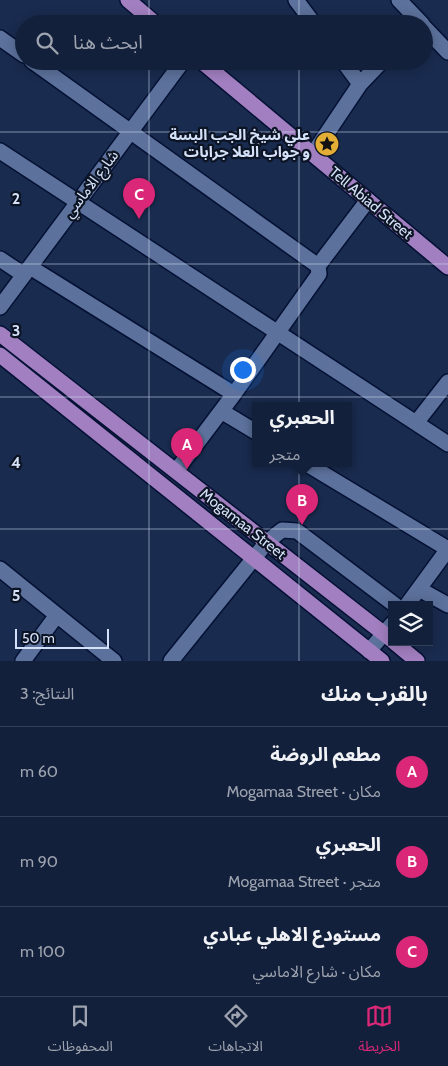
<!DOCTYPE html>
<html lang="ar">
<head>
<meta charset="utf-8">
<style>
  :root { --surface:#13203b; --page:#202d46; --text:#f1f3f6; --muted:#9da3af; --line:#323e55; --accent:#db2777 }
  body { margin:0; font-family:Cabin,"Noto Sans Arabic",sans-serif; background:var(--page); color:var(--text); direction:rtl }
  .controls { position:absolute; right:15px; bottom:15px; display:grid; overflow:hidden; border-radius:0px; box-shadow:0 2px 12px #0003 }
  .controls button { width:45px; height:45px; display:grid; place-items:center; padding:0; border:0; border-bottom:1px solid var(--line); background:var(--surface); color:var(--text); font:25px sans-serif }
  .scale { position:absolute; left:15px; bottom:12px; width:94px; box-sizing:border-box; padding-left:5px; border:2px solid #d4e1f8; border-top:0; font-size:14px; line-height:18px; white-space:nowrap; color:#d4e1f8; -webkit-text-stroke:4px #0c1424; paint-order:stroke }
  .you { position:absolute; left:242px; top:369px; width:18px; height:18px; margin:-12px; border:4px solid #fff; border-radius:50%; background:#1a73e8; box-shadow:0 0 0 8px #1a73e833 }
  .badge { display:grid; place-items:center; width:32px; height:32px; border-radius:50%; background:var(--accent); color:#fff; font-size:16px; font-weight:700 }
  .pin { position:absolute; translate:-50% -41px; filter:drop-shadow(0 1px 2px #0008) }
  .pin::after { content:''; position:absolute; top:26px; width:18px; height:15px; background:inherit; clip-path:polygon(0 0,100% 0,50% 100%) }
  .popup { position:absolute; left:252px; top:402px; width:100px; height:65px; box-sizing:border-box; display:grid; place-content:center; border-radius:0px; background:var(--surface); filter:drop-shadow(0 1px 4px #0005); font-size:16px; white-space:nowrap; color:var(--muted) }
  .popup b { font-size:19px; color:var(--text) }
  .popup::after { content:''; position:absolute; left:50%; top:100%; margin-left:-10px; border:10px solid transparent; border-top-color:var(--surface) }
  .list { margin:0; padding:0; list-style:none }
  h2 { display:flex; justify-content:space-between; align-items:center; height:65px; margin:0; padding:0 20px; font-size:21px }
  h2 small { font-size:16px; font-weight:400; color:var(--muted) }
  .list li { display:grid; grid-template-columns:32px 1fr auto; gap:15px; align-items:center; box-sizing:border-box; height:90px; padding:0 20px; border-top:1px solid var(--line) }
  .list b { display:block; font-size:19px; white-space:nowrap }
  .list p { margin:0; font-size:16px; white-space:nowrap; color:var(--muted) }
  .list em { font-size:16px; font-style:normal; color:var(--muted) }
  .icon { flex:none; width:28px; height:28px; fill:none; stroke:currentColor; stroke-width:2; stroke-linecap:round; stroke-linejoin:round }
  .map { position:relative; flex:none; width:448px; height:661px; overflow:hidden; direction:ltr }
  .search { position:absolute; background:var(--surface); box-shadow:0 2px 12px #0003; left:15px; right:15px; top:15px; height:55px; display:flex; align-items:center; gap:12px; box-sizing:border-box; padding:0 18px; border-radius:28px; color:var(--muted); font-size:19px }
  .sheet { height:335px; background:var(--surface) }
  nav { display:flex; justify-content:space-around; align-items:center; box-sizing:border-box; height:70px; border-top:1px solid var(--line); background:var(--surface); font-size:14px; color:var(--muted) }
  nav a { display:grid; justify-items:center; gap:2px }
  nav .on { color:var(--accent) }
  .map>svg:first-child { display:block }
</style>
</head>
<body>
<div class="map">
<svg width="448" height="661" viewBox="0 0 448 661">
  <rect width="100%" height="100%" fill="#192b4f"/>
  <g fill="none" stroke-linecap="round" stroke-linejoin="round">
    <defs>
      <path id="minor" d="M 296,0 L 314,24
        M 399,0 L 422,24
        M 424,27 L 448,52
        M 0,38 L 24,55
        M 32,61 L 318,266 L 319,274 L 234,394
        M 343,61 L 360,84
        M 0,151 L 448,444
        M 313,154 L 360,84 L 382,61
        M 0,259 L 24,275
        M 318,266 L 368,200
        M 30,267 L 234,394 L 176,471
        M 0,307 L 183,61
        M 221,411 L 256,432
        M 416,423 L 448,382
        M 307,464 L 448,549
        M 0,569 L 114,661
        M 419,589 L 448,605
        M 407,605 L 448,549
        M 369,651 L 392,624
        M 23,661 L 57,615
        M 171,661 L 267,542 L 282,530 L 297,531 L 395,605"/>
      <path id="major" d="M 128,0 L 156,24
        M 201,61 L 448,267
        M 0,334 L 392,640
        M 0,355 L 382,661
        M 394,642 L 417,661"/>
    </defs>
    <use href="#minor" stroke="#041134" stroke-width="18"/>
    <use href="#major" stroke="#041134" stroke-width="18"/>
    <use href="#minor" stroke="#5c719b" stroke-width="15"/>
    <use href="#major" stroke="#a27fc0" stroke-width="15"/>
  </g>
  <path fill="none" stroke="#d4e1f8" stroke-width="1" stroke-opacity="0.55" d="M 149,0 L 149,24M 299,0 L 299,24M 149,61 L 149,661M 299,61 L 299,661M 0,132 L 448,132M 0,264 L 448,264M 0,397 L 448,397M 0,529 L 448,529"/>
  <defs>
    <symbol id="sight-disc" viewBox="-11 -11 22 22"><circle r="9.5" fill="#e3ae35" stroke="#0c1424"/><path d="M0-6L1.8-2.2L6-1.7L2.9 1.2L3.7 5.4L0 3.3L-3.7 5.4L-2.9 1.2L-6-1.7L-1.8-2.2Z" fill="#111"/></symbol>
  </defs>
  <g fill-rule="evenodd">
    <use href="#sight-disc" x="313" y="130" width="28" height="28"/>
  </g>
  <g text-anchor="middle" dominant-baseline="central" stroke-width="4.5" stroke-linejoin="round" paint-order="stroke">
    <g font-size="15" font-weight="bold" fill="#d4e1f8" stroke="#0c1424" text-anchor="end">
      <text x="310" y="135">علي شيخ الجب البسة<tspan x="310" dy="17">و جواب العلا جرابات</tspan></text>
    </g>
    <g font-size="15" fill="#d4e1f8" stroke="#0c1424">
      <text transform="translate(91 184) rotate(-53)">شارع الاماسي</text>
      <text transform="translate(371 203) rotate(40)">Tell Abiad Street</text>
      <text transform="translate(243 524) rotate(38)">Mogamaa Street</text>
    </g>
  </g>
  <g font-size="16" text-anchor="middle" font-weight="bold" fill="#d4e1f8" stroke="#0c1424" stroke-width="4.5" stroke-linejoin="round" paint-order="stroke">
    <text x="16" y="204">2</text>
    <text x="16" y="336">3</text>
    <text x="16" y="468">4</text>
    <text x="16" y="601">5</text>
  </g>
</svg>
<div class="controls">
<button><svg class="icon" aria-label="layers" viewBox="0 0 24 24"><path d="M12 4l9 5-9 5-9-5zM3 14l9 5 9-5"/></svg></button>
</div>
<div class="scale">50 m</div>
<div class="you"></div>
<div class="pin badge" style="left:187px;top:469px">A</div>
<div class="pin badge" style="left:302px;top:525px">B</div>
<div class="popup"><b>الحعبري</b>متجر</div>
<div class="pin badge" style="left:139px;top:219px">C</div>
<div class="search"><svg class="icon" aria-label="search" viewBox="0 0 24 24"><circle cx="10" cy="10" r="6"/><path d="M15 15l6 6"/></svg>ابحث هنا</div>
</div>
<section class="sheet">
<h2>بالقرب منك<small>النتائج: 3</small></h2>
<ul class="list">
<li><span class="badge">A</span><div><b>مطعم الروضة</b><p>مكان · Mogamaa Street</p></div><em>60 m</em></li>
<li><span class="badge">B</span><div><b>الحعبري</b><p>متجر · Mogamaa Street</p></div><em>90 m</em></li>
<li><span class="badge">C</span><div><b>مستودع الاهلي عبادي</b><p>مكان · شارع الاماسي</p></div><em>100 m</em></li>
</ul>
</section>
<nav>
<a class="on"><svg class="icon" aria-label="map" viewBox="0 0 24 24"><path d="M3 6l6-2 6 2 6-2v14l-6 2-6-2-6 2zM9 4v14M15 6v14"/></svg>الخريطة</a>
<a><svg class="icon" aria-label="directions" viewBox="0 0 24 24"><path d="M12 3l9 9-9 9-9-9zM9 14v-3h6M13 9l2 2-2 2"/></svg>الاتجاهات</a>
<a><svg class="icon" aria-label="saved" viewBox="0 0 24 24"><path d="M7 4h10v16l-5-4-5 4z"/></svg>المحفوظات</a>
</nav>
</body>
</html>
